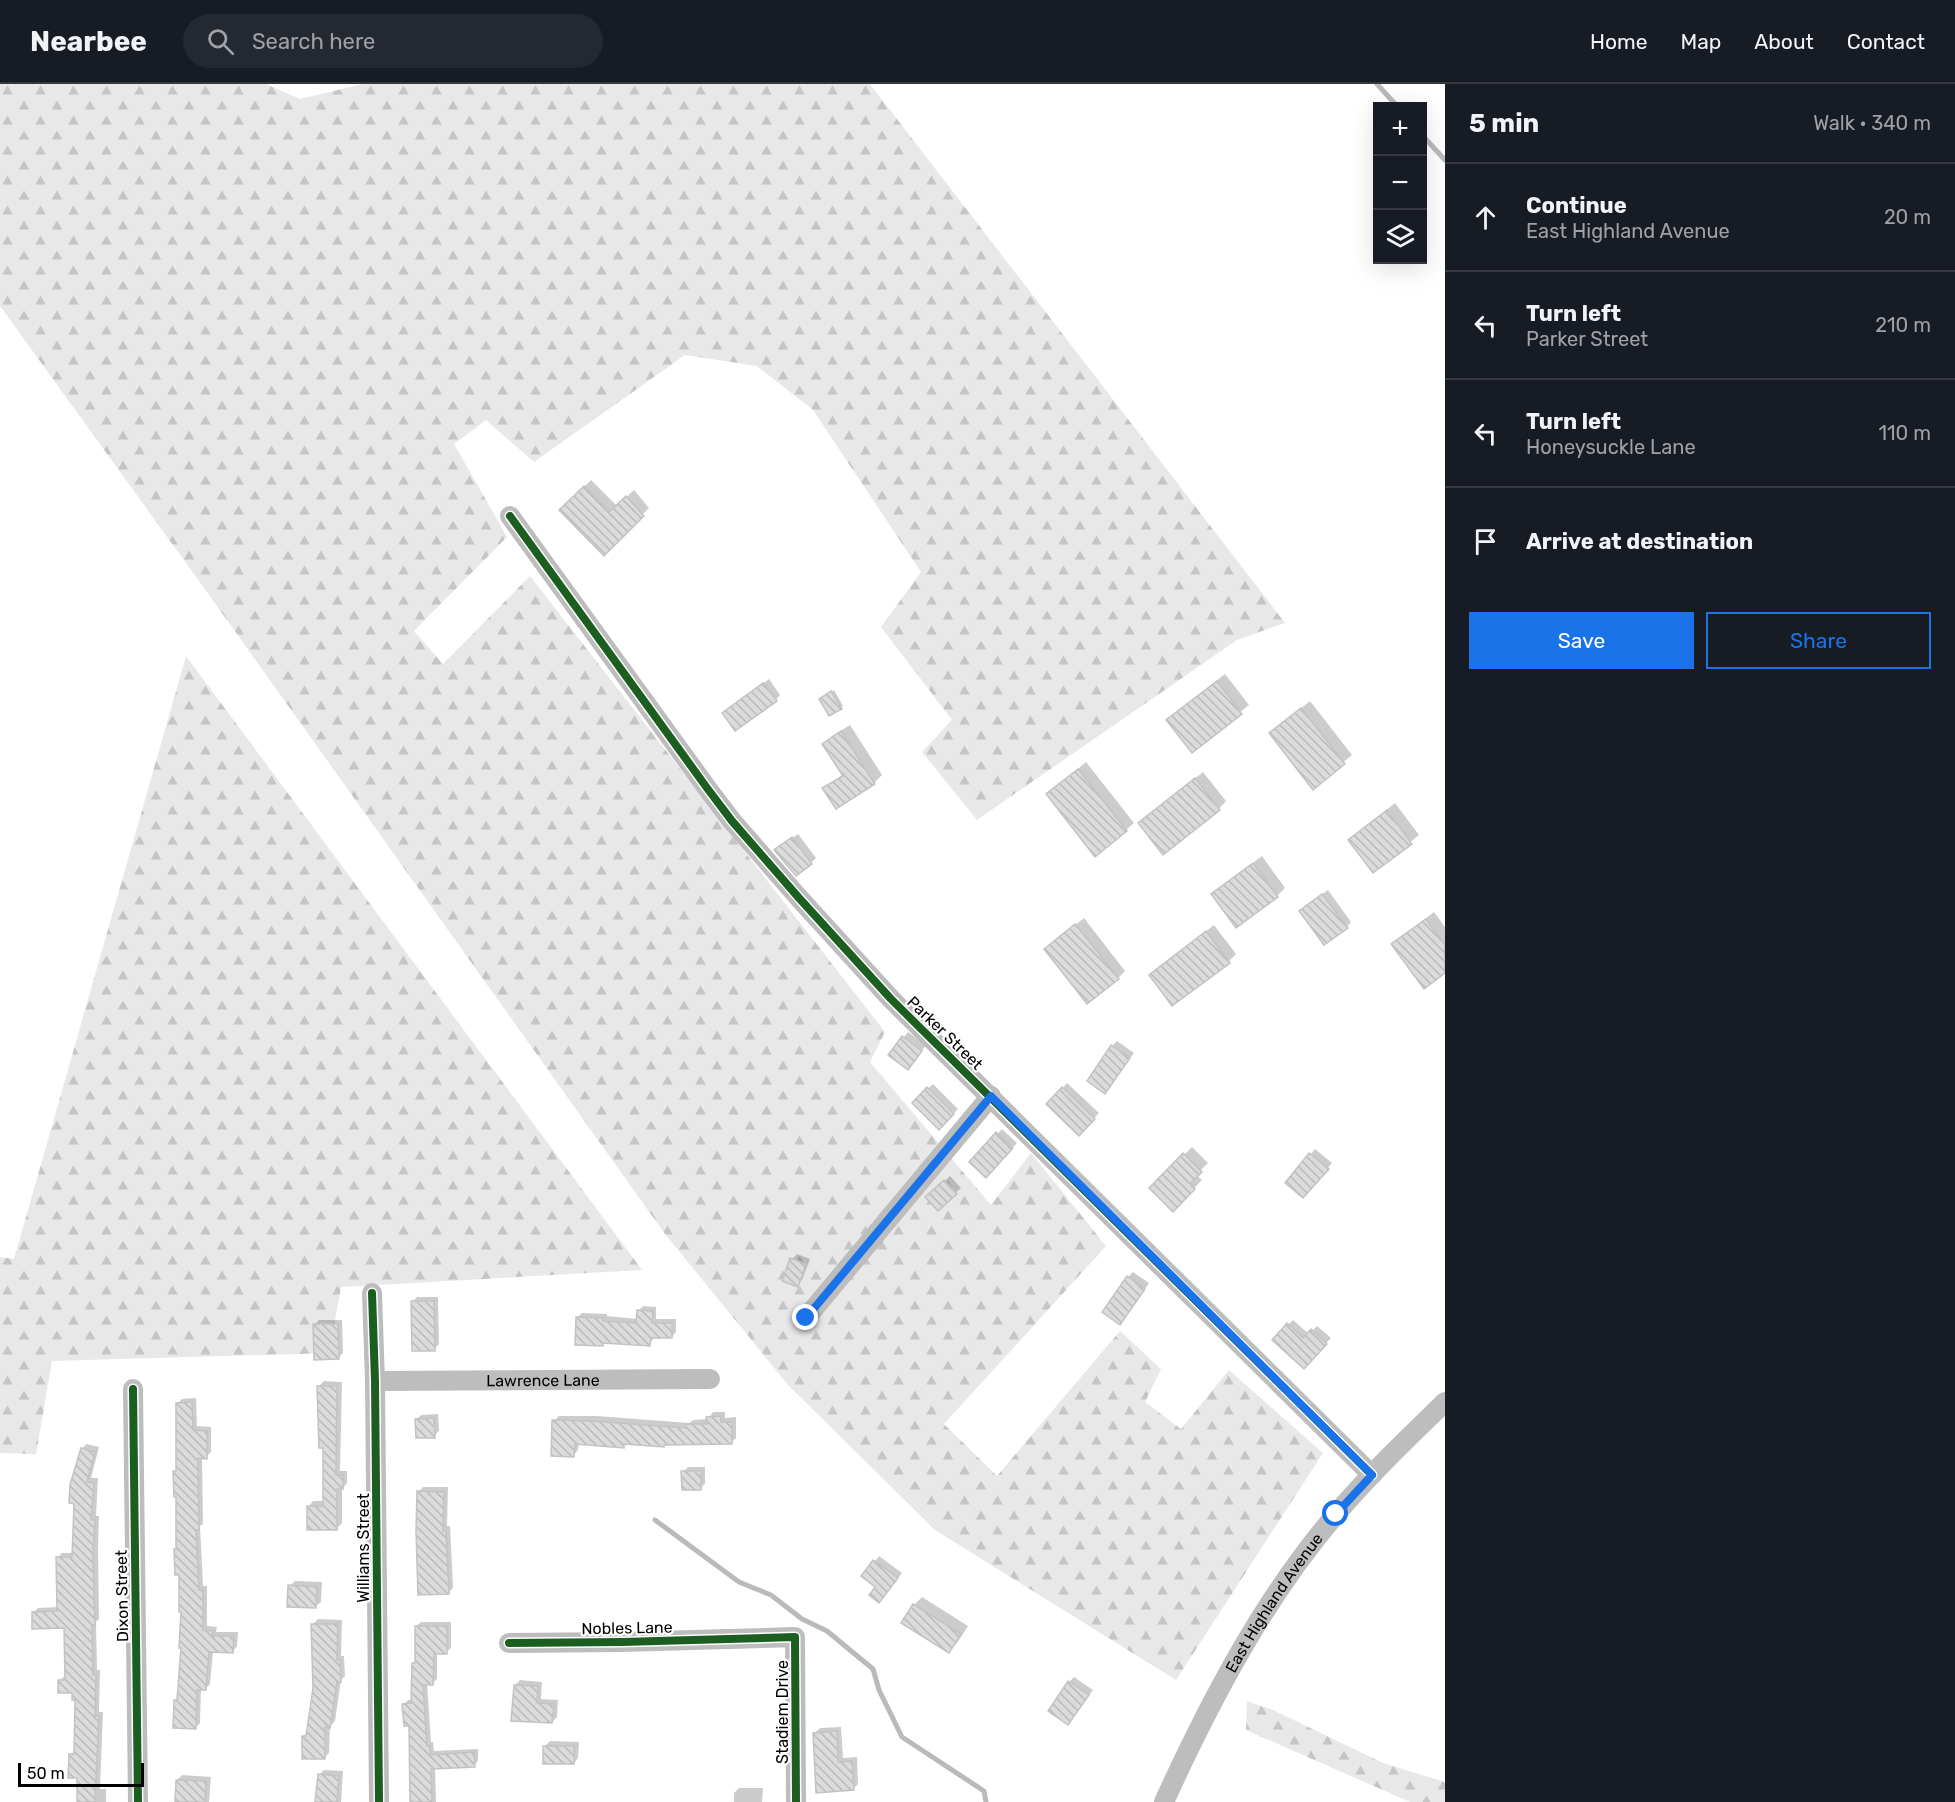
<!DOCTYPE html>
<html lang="en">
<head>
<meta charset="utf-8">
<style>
  :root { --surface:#171b24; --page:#242831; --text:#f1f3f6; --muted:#9ea1a6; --line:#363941; --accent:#1a73e8 }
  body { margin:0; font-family:Rubik,sans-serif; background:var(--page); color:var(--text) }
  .controls { position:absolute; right:18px; top:18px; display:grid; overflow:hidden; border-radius:0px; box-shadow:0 6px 24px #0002 }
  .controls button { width:54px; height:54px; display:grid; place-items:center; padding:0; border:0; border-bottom:2px solid var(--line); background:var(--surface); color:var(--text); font:30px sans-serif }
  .scale { position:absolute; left:18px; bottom:15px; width:126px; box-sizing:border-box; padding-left:6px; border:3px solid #000; border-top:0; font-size:16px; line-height:21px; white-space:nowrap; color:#000; -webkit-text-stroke:4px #fff; paint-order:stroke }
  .stop { position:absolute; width:18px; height:18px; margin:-14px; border:4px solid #1a73e8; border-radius:50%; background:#fff }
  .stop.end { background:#1a73e8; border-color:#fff; box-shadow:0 2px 6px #0008 }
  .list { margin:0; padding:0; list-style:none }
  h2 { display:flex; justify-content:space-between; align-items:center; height:78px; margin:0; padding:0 24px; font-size:26px }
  h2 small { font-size:20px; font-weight:400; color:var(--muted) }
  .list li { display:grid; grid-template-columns:39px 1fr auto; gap:18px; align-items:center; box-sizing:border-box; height:108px; padding:0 24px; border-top:2px solid var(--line) }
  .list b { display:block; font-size:22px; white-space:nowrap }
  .list p { margin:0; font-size:20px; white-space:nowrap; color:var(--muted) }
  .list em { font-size:20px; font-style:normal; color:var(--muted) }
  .actions { display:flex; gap:12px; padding:18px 24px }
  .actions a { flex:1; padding:14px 0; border:2px solid var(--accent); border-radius:0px; text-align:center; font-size:21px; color:var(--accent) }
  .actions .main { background:var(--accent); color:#fff }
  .icon { flex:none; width:33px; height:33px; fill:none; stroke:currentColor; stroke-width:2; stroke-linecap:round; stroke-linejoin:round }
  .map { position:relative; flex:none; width:1445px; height:1718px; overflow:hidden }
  header { display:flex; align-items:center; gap:36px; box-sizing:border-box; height:84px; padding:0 30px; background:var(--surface); border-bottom:2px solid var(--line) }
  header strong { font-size:28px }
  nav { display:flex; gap:33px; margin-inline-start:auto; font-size:21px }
  .search { width:420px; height:54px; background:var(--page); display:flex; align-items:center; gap:15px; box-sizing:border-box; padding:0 21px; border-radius:33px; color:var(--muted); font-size:22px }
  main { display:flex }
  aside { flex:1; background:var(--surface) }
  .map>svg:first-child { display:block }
</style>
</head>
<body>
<header>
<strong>Nearbee</strong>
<div class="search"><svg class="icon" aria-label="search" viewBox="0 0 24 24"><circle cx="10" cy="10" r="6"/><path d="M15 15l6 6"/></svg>Search here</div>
<nav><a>Home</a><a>Map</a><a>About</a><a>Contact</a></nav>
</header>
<main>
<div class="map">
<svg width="1445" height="1718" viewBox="0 0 1445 1718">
  <defs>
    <pattern id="forest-firs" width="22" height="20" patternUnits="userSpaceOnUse" patternTransform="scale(1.5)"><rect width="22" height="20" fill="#e8e8e8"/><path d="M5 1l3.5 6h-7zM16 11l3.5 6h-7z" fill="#c5c5c5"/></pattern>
    <pattern id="building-back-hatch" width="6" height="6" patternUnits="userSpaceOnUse" patternTransform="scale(1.5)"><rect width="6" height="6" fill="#dbdbdb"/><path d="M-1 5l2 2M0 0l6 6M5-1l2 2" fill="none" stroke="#bababa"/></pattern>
  </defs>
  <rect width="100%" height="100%" fill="#fff"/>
  <path fill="url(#forest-firs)" d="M 0,0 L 266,0 L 300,15 L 363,0 L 870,0 L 1285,539 L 1237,556 L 977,736 L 922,668 L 952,636 L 881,543 L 921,488 L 813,326 L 757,282 L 685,271 L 534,378 L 486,336 L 454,360 L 507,453 L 414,547 L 443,580 L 530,492 L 885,948 L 870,978 L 991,1121 L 1031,1069 L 1106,1162 L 944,1340 L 997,1392 L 1120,1247 L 1161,1285 L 1145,1318 L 1181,1345 L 1229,1286 L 1323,1369 L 1176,1596 L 935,1446 L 789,1302 L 665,1150 L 207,508 L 0,222 Z
    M 186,572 L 642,1186 L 341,1203 L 329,1269 L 52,1277 L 36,1370 L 0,1369 L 0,1173 L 14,1175 Z
    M 1247,1617 L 1273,1626 L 1383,1679 L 1445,1698 L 1445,1718 L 1410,1718 L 1246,1646 Z"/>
  <path fill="#0003" d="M 591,396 L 617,422 L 634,406 L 649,424 L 604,469 L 561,426 Z
    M 1225,590 L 1249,621 L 1192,667 L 1176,629 Z
    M 769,595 L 780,611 L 776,616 L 729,624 Z
    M 834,606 L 843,622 L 841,624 L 823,613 Z
    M 1310,617 L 1352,671 L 1313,703 L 1279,642 Z
    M 850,641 L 882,691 L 874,699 L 824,705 L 843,690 L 824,660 L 832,652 Z
    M 1086,678 L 1134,739 L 1126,746 L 1048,710 Z
    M 1203,688 L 1226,717 L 1219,725 L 1140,739 Z
    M 1395,719 L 1419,751 L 1374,787 L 1350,756 Z
    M 798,750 L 816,774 L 811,779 L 781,762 Z
    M 1262,772 L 1285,804 L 1277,812 L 1213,810 Z
    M 1328,806 L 1351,838 L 1347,843 L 1305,823 Z
    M 1434,828 L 1445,843 L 1445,888 L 1401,853 Z
    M 1084,834 L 1125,887 L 1118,894 L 1054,858 Z
    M 1214,841 L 1236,870 L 1229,877 L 1150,891 Z
    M 908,948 L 926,961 L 913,979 L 890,970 Z
    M 1117,957 L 1134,969 L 1105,1008 L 1112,962 Z
    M 1067,999 L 1099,1029 L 1079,1050 L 1048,1020 Z
    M 933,1000 L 958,1025 L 939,1044 L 914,1019 Z
    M 1002,1045 L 1017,1059 L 986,1092 L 971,1078 Z
    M 1192,1063 L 1208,1079 L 1196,1091 L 1202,1096 L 1173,1126 L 1151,1104 Z
    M 1315,1065 L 1332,1079 L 1308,1107 L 1287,1099 Z
    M 950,1092 L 961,1104 L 938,1125 L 927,1113 Z
    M 797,1170 L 810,1175 L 802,1196 L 797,1201 L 792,1175 Z
    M 1133,1188 L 1149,1199 L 1125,1234 L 1128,1193 Z
    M 417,1213 L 438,1213 L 439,1260 L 434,1265 L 412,1218 Z
    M 643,1222 L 656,1223 L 656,1235 L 676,1235 L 676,1248 L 672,1253 L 654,1253 L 650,1260 L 605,1257 L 602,1260 L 577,1234 L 582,1229 L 607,1230 L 607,1232 L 638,1235 L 638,1227 Z
    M 319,1236 L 342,1236 L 343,1269 L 338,1274 L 314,1241 Z
    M 1293,1236 L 1309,1250 L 1317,1242 L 1331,1254 L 1304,1283 L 1274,1256 Z
    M 324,1297 L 342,1298 L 340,1387 L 347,1387 L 347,1399 L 342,1405 L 342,1439 L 337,1444 L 309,1422 L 313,1417 L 324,1417 L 324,1362 L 319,1302 Z
    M 196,1314 L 197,1342 L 211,1343 L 211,1368 L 206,1373 L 202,1373 L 203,1440 L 200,1442 L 203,1502 L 207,1502 L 207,1542 L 217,1543 L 216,1548 L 238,1548 L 237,1562 L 233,1567 L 213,1567 L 210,1600 L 205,1605 L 201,1605 L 200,1639 L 195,1644 L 176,1616 L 178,1614 L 183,1563 L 181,1489 L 175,1465 L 177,1463 L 177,1411 L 175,1387 L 177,1385 L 177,1320 L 182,1315 Z
    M 713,1328 L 725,1328 L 725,1334 L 736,1333 L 736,1354 L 731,1359 L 666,1359 L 664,1362 L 627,1359 L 623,1363 L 579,1359 L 578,1366 L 574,1371 L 554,1337 L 559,1332 L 597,1332 L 689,1339 L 693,1336 L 708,1335 Z
    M 438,1330 L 439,1347 L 434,1352 L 416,1336 L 421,1331 Z
    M 87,1360 L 99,1363 L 91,1394 L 98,1394 L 96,1432 L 99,1432 L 98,1463 L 99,1535 L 96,1538 L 97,1586 L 100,1586 L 99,1628 L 103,1628 L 100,1705 L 106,1705 L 106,1718 L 78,1718 L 79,1693 L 71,1671 L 75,1666 L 76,1614 L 74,1608 L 60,1596 L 66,1591 L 65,1542 L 33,1529 L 38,1524 L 58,1523 L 57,1474 L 62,1469 L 73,1469 L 82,1364 Z
    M 688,1383 L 705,1383 L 705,1400 L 700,1404 L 683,1388 Z
    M 423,1403 L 448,1403 L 447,1442 L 450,1442 L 453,1504 L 448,1509 L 418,1408 Z
    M 879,1472 L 902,1489 L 884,1512 L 877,1503 L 863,1492 Z
    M 295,1497 L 322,1498 L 321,1518 L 316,1522 L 290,1502 Z
    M 922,1513 L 968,1542 L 957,1559 L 949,1567 L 903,1538 L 914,1521 Z
    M 318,1535 L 342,1536 L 341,1572 L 344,1572 L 345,1592 L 341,1596 L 335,1637 L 330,1642 L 329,1669 L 324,1674 L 303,1653 L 308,1648 L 314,1605 L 313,1540 Z
    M 421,1538 L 451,1538 L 451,1564 L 446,1568 L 437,1568 L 437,1595 L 433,1599 L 427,1599 L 431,1658 L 433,1658 L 434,1667 L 478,1665 L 478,1677 L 474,1681 L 435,1683 L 436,1718 L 412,1718 L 410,1640 L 404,1621 L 408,1616 L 413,1616 L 413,1580 L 416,1577 L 416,1542 Z
    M 1074,1593 L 1093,1606 L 1068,1639 L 1069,1598 Z
    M 520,1596 L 542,1598 L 541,1615 L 558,1616 L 557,1633 L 552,1638 L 515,1601 Z
    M 841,1643 L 843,1674 L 857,1673 L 858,1700 L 853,1705 L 815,1649 L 820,1644 Z
    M 550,1657 L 579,1658 L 578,1674 L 574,1679 L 545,1662 Z
    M 324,1686 L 343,1687 L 341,1718 L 316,1718 L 319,1691 Z
    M 182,1691 L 211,1693 L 209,1718 L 176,1718 L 177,1696 Z
    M 739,1704 L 763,1704 L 762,1718 L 734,1718 L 734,1709 Z"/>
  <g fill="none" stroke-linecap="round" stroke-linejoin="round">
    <path stroke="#bababa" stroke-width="5" d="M 1377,0 L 1397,22
      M 1422,51 L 1445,76
      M 655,1436 L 739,1498 L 771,1511 L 802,1535 L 827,1547 L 873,1585 L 879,1606 L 902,1653 L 984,1707 L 986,1718"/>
  </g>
  <path fill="url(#building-back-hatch)" stroke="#c3c3c3" stroke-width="1.5" d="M 584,402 L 609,428 L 626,412 L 644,432 L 604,472 L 559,426 Z
    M 1217,597 L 1242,630 L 1192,669 L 1166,636 Z
    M 763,599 L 777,617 L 735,647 L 722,629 Z
    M 831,607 L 842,625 L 829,632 L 819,615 Z
    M 1301,624 L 1345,680 L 1313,706 L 1269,649 Z
    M 841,647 L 875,700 L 836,725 L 822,704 L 843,692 L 822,660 Z
    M 1078,685 L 1127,747 L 1095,773 L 1046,710 Z
    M 1195,694 L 1220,726 L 1163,771 L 1138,739 Z
    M 1387,726 L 1412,760 L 1373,789 L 1348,756 Z
    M 792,753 L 812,780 L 796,792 L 774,766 Z
    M 1253,779 L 1278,813 L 1236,844 L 1211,810 Z
    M 1322,810 L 1348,844 L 1324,861 L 1299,827 Z
    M 1426,835 L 1445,861 L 1445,889 L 1424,905 L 1391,860 Z
    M 1075,840 L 1119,895 L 1087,920 L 1044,865 Z
    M 1206,847 L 1230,879 L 1172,922 L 1149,891 Z
    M 902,952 L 922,967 L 908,986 L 888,971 Z
    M 1111,961 L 1130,974 L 1105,1010 L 1087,997 Z
    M 927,1003 L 954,1030 L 939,1046 L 912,1019 Z
    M 1062,1003 L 1095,1035 L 1079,1052 L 1046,1020 Z
    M 996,1048 L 1013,1064 L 986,1094 L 969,1078 Z
    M 1183,1069 L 1202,1088 L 1190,1100 L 1195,1105 L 1173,1128 L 1149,1104 Z
    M 1309,1069 L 1329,1085 L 1303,1114 L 1285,1099 Z
    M 944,1096 L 957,1110 L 938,1127 L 925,1113 Z
    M 790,1174 L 806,1180 L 798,1203 L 782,1197 Z
    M 1127,1192 L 1145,1205 L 1120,1241 L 1102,1228 Z
    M 411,1217 L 434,1217 L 435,1267 L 412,1267 Z
    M 637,1226 L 653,1227 L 652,1239 L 672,1239 L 672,1254 L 651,1254 L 650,1262 L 603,1259 L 603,1262 L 575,1261 L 576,1233 L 603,1234 L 603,1237 L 636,1239 Z
    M 1287,1239 L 1303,1254 L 1311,1245 L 1327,1260 L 1304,1285 L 1272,1256 Z
    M 313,1240 L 338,1240 L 339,1275 L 314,1276 Z
    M 317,1302 L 337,1302 L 336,1391 L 343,1391 L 343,1405 L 337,1405 L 337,1446 L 307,1446 L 307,1422 L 323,1422 L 323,1364 L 319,1364 Z
    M 192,1318 L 193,1346 L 207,1347 L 207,1375 L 198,1374 L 199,1446 L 196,1446 L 199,1506 L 203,1506 L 203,1546 L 213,1547 L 212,1552 L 234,1552 L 233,1569 L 209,1568 L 206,1606 L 197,1606 L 196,1645 L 173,1644 L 174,1616 L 177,1616 L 181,1564 L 179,1564 L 181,1528 L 179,1528 L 179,1491 L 175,1491 L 174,1465 L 176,1465 L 176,1413 L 174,1413 L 173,1387 L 176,1387 L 176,1319 Z
    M 721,1332 L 721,1338 L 732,1338 L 732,1360 L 664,1361 L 664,1363 L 624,1360 L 624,1364 L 575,1360 L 574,1373 L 551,1372 L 552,1336 L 591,1337 L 686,1344 L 686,1340 L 707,1340 L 706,1333 Z
    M 434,1334 L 435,1354 L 416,1354 L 415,1335 Z
    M 81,1364 L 95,1368 L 87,1398 L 94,1399 L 91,1436 L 95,1436 L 93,1469 L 95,1541 L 92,1541 L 93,1591 L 96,1591 L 95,1632 L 99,1632 L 95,1718 L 77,1718 L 77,1694 L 68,1694 L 69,1670 L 74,1670 L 75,1616 L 72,1616 L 72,1609 L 58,1609 L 58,1596 L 65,1596 L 64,1544 L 32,1545 L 32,1528 L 57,1527 L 56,1473 L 72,1473 L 74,1420 L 69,1419 L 70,1401 Z
    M 681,1387 L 701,1387 L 701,1406 L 682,1406 Z
    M 417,1407 L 444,1408 L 443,1447 L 446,1447 L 449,1510 L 418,1511 L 416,1447 Z
    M 873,1476 L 898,1494 L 879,1519 L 869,1511 L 875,1503 L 861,1492 Z
    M 288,1501 L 317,1503 L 316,1524 L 287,1523 Z
    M 913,1520 L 961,1550 L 949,1569 L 901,1539 Z
    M 311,1540 L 338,1540 L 337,1576 L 340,1576 L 341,1598 L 337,1598 L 330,1644 L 325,1643 L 325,1675 L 302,1675 L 302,1652 L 306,1652 L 313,1604 Z
    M 415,1542 L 447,1542 L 447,1570 L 434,1570 L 433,1601 L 423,1601 L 427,1662 L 430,1662 L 430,1671 L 474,1668 L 475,1683 L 431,1685 L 432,1718 L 410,1718 L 409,1642 L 404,1642 L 402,1620 L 411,1619 L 412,1579 L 415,1579 Z
    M 1068,1597 L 1089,1611 L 1068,1641 L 1048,1627 Z
    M 514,1601 L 538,1602 L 537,1619 L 554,1620 L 552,1639 L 511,1637 Z
    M 837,1647 L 838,1678 L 852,1677 L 854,1706 L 816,1709 L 813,1649 Z
    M 543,1662 L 574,1662 L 574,1680 L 543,1680 Z
    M 318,1690 L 339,1692 L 337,1718 L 315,1718 Z
    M 176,1696 L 206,1697 L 205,1718 L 175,1718 Z"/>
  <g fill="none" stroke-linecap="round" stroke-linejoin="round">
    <g stroke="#bdbdbd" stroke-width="20">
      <path d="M 510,432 L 707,704 L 732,737 L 799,814 L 891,915 L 1372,1391"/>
      <path d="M 372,1209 L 375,1297 L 379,1718"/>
      <path d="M 806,1234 L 991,1012"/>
      <path id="s1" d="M 375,1297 L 710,1295"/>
      <path d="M 133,1305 L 138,1718"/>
      <path d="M 509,1559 L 622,1558 L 795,1553 L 796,1718"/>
      <path id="s2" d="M 1164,1718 C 1210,1617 1264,1514 1337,1429 C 1370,1390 1408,1354 1445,1318"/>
    </g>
    <defs>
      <path id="cycleway" d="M 510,432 L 707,704 L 732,737 L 799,814 L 891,915 L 1372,1391
        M 372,1209 L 375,1297 L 379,1718
        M 133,1305 L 138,1718
        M 509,1559 L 622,1558 L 795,1553 L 796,1718"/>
    </defs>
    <use href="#cycleway" stroke="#fff" stroke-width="11"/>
    <use href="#cycleway" stroke="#1b5e20" stroke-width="8"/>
  </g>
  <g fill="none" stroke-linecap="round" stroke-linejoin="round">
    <path stroke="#1a73e8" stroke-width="8" d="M 806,1234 L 991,1012 L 1372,1391 L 1336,1430"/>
  </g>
  <g text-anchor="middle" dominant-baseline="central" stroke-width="4.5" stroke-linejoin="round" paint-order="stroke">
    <g font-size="16" fill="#000" stroke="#fff">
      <text transform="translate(945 949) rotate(44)">Parker Street</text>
      <text stroke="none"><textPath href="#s1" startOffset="168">Lawrence Lane</textPath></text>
      <text transform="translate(363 1464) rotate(-90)">Williams Street</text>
      <text transform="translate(122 1512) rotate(-91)">Dixon Street</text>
      <text stroke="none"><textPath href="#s2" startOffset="228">East Highland Avenue</textPath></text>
      <text transform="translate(627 1544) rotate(-1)">Nobles Lane</text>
      <text transform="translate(782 1628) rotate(-90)">Stadiem Drive</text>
    </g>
  </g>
</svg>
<div class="controls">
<button>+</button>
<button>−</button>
<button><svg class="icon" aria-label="layers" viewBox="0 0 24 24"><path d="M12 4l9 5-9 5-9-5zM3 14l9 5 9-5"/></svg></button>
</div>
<div class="scale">50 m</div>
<div class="stop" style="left:1336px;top:1430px"></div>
<div class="stop end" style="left:806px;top:1234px"></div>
</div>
<aside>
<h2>5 min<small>Walk · 340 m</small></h2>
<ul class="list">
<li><svg class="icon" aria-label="ahead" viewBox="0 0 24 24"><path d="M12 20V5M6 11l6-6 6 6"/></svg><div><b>Continue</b><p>East Highland Avenue</p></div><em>20 m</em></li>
<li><svg class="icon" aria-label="left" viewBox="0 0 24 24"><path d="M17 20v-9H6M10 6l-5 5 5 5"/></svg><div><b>Turn left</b><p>Parker Street</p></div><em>210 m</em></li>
<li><svg class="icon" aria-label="left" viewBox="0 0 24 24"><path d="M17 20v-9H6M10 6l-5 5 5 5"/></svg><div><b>Turn left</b><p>Honeysuckle Lane</p></div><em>110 m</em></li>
<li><svg class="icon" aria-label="arrive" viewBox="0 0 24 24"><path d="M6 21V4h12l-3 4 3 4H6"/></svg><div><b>Arrive at destination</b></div></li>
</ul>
<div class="actions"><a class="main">Save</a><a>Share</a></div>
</aside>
</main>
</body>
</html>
